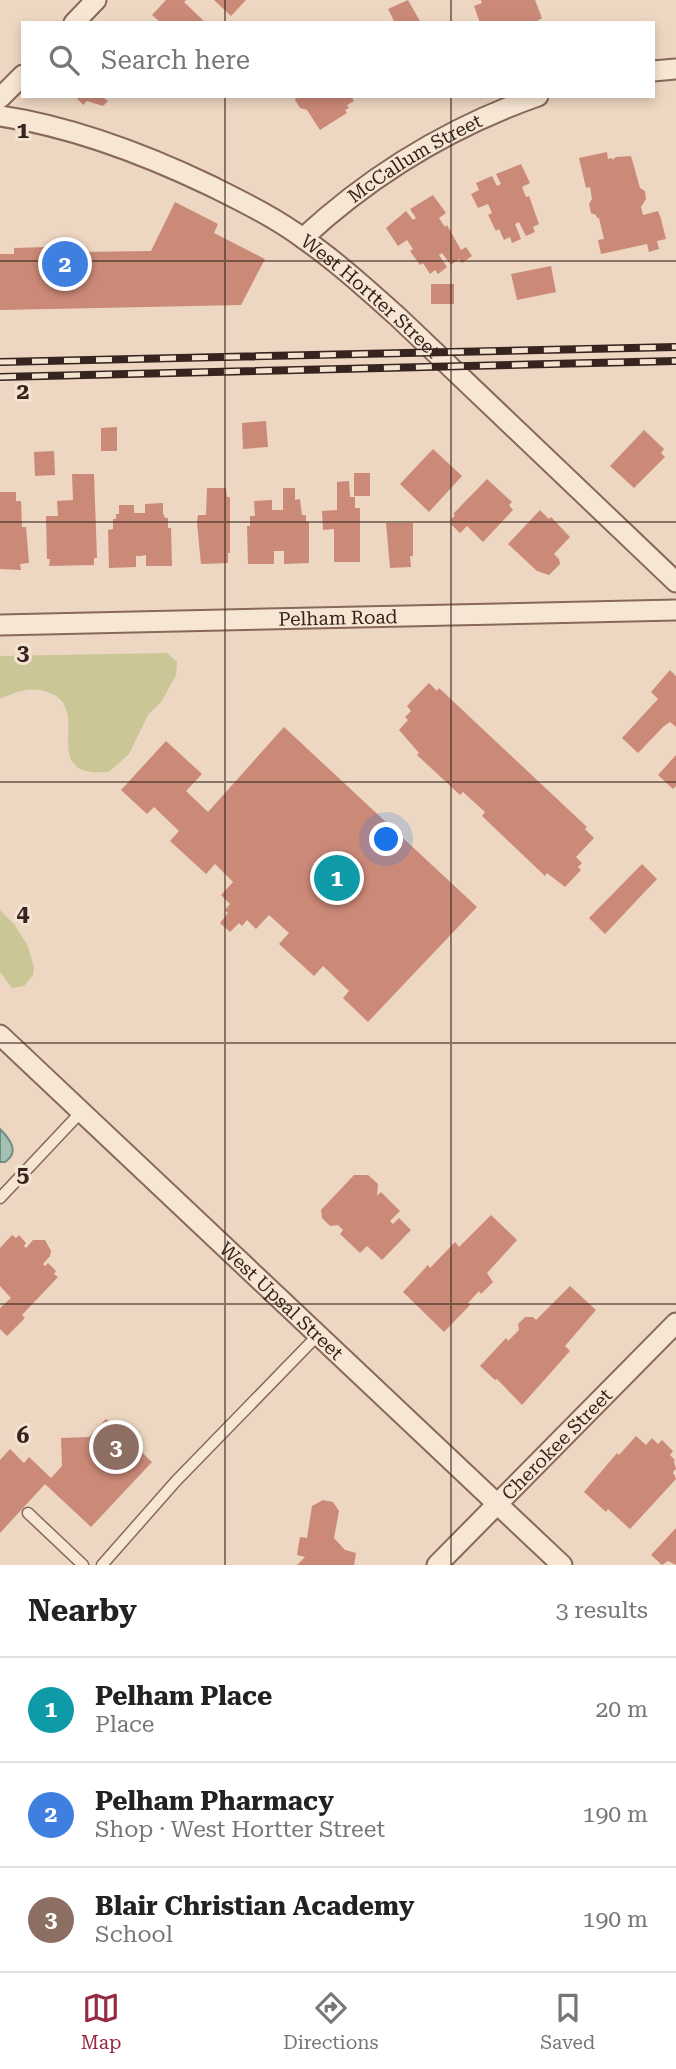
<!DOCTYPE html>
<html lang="en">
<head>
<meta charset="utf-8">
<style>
  :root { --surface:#fff; --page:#f6f6f6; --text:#222; --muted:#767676; --line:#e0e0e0; --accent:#952a42 }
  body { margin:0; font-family:"Roboto Serif",serif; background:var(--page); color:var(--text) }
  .you { position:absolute; left:387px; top:840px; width:24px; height:24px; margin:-18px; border:5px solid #fff; border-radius:50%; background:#1a73e8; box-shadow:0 0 0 10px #1a73e833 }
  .badge { display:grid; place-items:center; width:46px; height:46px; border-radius:50%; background:var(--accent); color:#fff; font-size:23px; font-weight:700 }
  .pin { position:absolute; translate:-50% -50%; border:4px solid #fff; box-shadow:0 2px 7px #0006 }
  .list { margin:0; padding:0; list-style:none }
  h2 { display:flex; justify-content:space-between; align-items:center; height:91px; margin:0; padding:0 28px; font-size:30px }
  h2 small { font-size:23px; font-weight:400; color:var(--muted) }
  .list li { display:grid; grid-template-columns:46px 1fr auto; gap:21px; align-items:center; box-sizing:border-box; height:105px; padding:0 28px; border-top:2px solid var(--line) }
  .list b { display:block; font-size:26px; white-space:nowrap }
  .list p { margin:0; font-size:23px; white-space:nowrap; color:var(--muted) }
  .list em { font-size:23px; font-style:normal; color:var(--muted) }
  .icon { flex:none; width:38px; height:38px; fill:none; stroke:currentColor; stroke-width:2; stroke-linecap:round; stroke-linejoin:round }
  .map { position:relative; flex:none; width:676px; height:1565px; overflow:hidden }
  .search { position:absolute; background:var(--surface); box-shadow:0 4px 10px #0003; left:21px; right:21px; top:21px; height:77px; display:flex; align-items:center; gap:18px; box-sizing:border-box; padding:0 24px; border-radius:0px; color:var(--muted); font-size:26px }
  .sheet { height:406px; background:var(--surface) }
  nav { display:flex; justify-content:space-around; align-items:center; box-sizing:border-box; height:98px; border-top:2px solid var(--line); background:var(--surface); font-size:19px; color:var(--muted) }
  nav a { display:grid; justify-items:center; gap:4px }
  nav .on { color:var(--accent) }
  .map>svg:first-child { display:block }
</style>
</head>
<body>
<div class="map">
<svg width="676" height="1565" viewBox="0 0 676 1565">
  <rect width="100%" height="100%" fill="#edd7c2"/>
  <path fill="#cbc696" d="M 167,653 L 177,662 L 176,675 L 162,701 L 148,715 L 129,754 L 109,772 C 98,772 87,774 77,767 C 55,749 86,704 47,692 C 30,686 16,692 0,699 L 0,656 Z
    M 0,910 L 14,924 L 28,946 L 34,968 L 33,975 L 24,986 L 12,988 L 0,972 Z"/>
  <path fill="#a4c0b2" stroke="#6c8e7e" stroke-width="2" d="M 0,1129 C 10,1139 20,1152 5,1162 L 0,1162 Z"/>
  <path fill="#cb8978" d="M 166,0 L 186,0 L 184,2 L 206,23 L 161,23 L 152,15 Z
    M 214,0 L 246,0 L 231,16 Z
    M 408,0 L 421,23 L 395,23 L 388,9 Z
    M 481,0 L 535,0 L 542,18 L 534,23 L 480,23 L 474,6 L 482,3 Z
    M 75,96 L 106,96 L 104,98 L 108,101 L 103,106 L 87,101 L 83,105 Z
    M 296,96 L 351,96 L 354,101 L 347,105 L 349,108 L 345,110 L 347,113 L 320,130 L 307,110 L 300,108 L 295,100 Z
    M 607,152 L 608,159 L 612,158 L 612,160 L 616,157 L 631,156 L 640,188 L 645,191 L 646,199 L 641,207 L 643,215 L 658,211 L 661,219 L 666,239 L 657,241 L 659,249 L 649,252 L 647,244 L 601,254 L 598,240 L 604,239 L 599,218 L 597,218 L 596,215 L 591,213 L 589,204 L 592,199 L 590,187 L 586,188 L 579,158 Z
    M 521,164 L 530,183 L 522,187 L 526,197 L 529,196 L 539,224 L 533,227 L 535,232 L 526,236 L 519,222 L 515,224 L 521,239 L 512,243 L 510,237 L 504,240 L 499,229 L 496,231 L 488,215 L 492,213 L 488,204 L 478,208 L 471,194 L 479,190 L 476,183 L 492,176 L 497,186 L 501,184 L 496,174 Z
    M 433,195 L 446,213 L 439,218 L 445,227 L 447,225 L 461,250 L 466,247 L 472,256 L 462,263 L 459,259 L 451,265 L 442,253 L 439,255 L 447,267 L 438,274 L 435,270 L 430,274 L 423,263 L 420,265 L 410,251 L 413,249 L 407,240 L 398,246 L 386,228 L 406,211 L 413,220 L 416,218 L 410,209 Z
    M 175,202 L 218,224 L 214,233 L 265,259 L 241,305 L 0,310 L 0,254 L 14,254 L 14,248 L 78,246 L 79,252 L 151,251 Z
    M 551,266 L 556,292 L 517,300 L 511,274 Z
    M 431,284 L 454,284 L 454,304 L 431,304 Z
    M 266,421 L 268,447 L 243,449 L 242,423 Z
    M 117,427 L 117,451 L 101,451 L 101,428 Z
    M 644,430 L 664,449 L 661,453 L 665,457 L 634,488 L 610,466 Z
    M 433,449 L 462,476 L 429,512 L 400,484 Z
    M 54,451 L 55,475 L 35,476 L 34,452 Z
    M 354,473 L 370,473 L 370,496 L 354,496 Z
    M 72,474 L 94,474 L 97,558 L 94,558 L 94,565 L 49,566 L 50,559 L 47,559 L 46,516 L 58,516 L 57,501 L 73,500 Z
    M 487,479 L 512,502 L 509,505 L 513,510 L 483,542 L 467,526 L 460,533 L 449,522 L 455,515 L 453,514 Z
    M 349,481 L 350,497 L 355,497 L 355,508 L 360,508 L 360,562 L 334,562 L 334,529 L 323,530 L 322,511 L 337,510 L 337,482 Z
    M 207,488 L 226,488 L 227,497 L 230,497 L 230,553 L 228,553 L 228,563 L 201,564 L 197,523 L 198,515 L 206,515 Z
    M 283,488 L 295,488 L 295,500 L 300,499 L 302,515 L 306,515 L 306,522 L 309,522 L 309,563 L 284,564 L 284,551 L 274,551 L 274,564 L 248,564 L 247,526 L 250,526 L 250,516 L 255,516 L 254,501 L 272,500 L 272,510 L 283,510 Z
    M 0,492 L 16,492 L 16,501 L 21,501 L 22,527 L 26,527 L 29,563 L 20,564 L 21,570 L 0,569 Z
    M 163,503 L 163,513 L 165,518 L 168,518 L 168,528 L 171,528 L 172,566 L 146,566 L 146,555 L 141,556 L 136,556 L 136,567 L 109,568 L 108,530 L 113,529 L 113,519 L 116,519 L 116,514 L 119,514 L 119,505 L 134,505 L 134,513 L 145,513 L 145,504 Z
    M 540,510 L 549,519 L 551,517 L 570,537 L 554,554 L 559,559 L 560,564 L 549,575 L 537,571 L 508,544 Z
    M 386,523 L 413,523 L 413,556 L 410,556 L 411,567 L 390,568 Z
    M 670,670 L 676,676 L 676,727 L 670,722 L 664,726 L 638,753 L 622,738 L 658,699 L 651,692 Z
    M 429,683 L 437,691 L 439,688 L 587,827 L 585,829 L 594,838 L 576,857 L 582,863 L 578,867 L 581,870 L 565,887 L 547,873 L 545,876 L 482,816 L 485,812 L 463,792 L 460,795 L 417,755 L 419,753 L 399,730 L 408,720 L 405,717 L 411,711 L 407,706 Z
    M 284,727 L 477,907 L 368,1022 L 343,998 L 349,991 L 323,966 L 314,976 L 279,944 L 289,933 L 269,915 L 256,929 L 247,920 L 242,926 L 239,923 L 230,932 L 220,923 L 228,913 L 225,910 L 230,904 L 221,895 L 233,882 L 215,864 L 206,874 L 170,841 L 179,831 L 154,807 L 147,814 L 121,790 L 166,741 L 202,774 L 186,791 L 208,812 Z
    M 676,755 L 676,786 L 673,789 L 658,775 Z
    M 642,864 L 657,879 L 605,934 L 589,918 Z
    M 354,1175 L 368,1175 L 378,1184 L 377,1196 L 381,1192 L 400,1211 L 390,1221 L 393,1224 L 399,1218 L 411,1230 L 382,1260 L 367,1246 L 360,1253 L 340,1234 L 343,1230 L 338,1225 L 330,1226 L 322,1218 L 321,1210 Z
    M 491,1215 L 517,1240 L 487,1273 L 493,1282 L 481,1294 L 479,1291 L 468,1303 L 470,1305 L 444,1332 L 403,1292 L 428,1265 L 430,1268 L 455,1242 L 459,1247 Z
    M 12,1235 L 16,1238 L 19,1235 L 26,1243 L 24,1246 L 26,1248 L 33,1240 L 45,1240 L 51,1251 L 50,1256 L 43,1264 L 45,1266 L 48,1263 L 56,1271 L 54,1274 L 58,1277 L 22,1315 L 25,1318 L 7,1336 L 0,1329 L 0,1308 L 11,1298 L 0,1286 L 0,1248 Z
    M 570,1286 L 596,1310 L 565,1346 L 570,1351 L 522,1405 L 497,1379 L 495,1380 L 480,1366 L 506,1338 L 508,1341 L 519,1330 L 518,1324 L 525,1317 L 533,1317 L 536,1320 Z
    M 106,1419 L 152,1462 L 91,1527 L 45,1484 L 0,1533 L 0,1460 L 10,1449 L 24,1463 L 29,1457 L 51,1478 L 62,1466 L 61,1438 L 89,1437 Z
    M 636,1436 L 646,1445 L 652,1438 L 658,1444 L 662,1440 L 673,1451 L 670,1455 L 675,1460 L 674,1462 L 676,1469 L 673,1472 L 676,1479 L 630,1529 L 608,1509 L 606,1512 L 584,1492 L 617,1453 L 619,1455 Z
    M 323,1500 L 333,1502 L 339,1511 L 334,1538 L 345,1550 L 356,1553 L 354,1565 L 297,1565 L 305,1557 L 297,1555 L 300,1537 L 307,1538 L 312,1506 Z
    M 676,1528 L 676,1565 L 668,1561 L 662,1565 L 651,1555 Z"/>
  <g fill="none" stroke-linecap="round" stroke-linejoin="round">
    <defs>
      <path id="service" d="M 0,1198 L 81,1112
        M 28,1513 L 83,1565
        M 102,1565 L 176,1481 L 318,1335"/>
      <g id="minor">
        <path d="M 74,23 L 96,0"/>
        <path d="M 653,71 L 676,69"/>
        <path d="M 0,98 L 23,75"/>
        <path id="s1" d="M 0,116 C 74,127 144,154 211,186 C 243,202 276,218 304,239 C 337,262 368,290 398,317 L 676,582"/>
        <path id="s2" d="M 303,238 C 371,175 450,127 538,96"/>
        <path id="s3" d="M 0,625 L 676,610"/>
        <path id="s4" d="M 0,1035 L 562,1565"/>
        <path id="s5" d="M 437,1565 L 676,1323"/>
      </g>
    </defs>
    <use href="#service" stroke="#87685a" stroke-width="13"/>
    <use href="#minor" stroke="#87685a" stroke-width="23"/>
    <use href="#service" stroke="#f8e6d5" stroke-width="10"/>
    <use href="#minor" stroke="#f8e6d5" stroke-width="19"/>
    <defs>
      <path id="rail" d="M 0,362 L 676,347
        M 0,377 L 676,361"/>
    </defs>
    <use href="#rail" stroke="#37241e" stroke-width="8"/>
    <use href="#rail" stroke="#f5e3d2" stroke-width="5" stroke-dasharray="16" stroke-linecap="butt"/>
  </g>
  <path fill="none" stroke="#37241e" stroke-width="2" stroke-opacity="0.55" d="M 225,0 L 225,23M 451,0 L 451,23M 225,96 L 225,1565M 451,96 L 451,1565M 0,261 L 676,261M 0,522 L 676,522M 0,782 L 676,782M 0,1043 L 676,1043M 0,1304 L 676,1304"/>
  <g text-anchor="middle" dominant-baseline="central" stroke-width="6" stroke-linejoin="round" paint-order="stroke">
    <g font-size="19" fill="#37241e" stroke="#f5e3d2">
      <text stroke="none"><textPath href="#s2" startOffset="138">McCallum Street</textPath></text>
      <text stroke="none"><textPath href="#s1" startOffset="418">West Hortter Street</textPath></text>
      <text stroke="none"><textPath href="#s3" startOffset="338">Pelham Road</textPath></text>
      <text stroke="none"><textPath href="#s4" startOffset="387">West Upsal Street</textPath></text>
      <text stroke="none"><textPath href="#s5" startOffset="170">Cherokee Street</textPath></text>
    </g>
  </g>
  <g font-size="23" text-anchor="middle" font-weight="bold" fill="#37241e" stroke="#f5e3d2" stroke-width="6" stroke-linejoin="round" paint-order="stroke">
    <text x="23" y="138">1</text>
    <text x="23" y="399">2</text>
    <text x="23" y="660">3</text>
    <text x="23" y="921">4</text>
    <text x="23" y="1182">5</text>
    <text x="23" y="1443">6</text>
  </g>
</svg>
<div class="you"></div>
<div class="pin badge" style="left:337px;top:878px;background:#0f9aa8">1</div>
<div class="pin badge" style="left:65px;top:264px;background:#3f7fe0">2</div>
<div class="pin badge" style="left:116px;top:1447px;background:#8d6e63">3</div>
<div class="search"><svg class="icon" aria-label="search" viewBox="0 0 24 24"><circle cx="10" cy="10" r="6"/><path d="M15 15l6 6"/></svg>Search here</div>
</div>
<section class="sheet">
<h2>Nearby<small>3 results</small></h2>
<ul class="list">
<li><span class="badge" style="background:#0f9aa8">1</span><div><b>Pelham Place</b><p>Place</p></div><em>20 m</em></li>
<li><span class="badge" style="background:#3f7fe0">2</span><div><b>Pelham Pharmacy</b><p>Shop · West Hortter Street</p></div><em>190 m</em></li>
<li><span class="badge" style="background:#8d6e63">3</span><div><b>Blair Christian Academy</b><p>School</p></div><em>190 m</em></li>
</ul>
</section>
<nav>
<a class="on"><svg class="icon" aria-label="map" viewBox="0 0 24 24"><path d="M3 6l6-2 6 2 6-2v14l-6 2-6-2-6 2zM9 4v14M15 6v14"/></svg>Map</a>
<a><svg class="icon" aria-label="directions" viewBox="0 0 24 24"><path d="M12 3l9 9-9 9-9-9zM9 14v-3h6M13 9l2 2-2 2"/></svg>Directions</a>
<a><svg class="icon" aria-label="saved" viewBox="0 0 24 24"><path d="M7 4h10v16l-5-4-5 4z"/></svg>Saved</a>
</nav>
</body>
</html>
